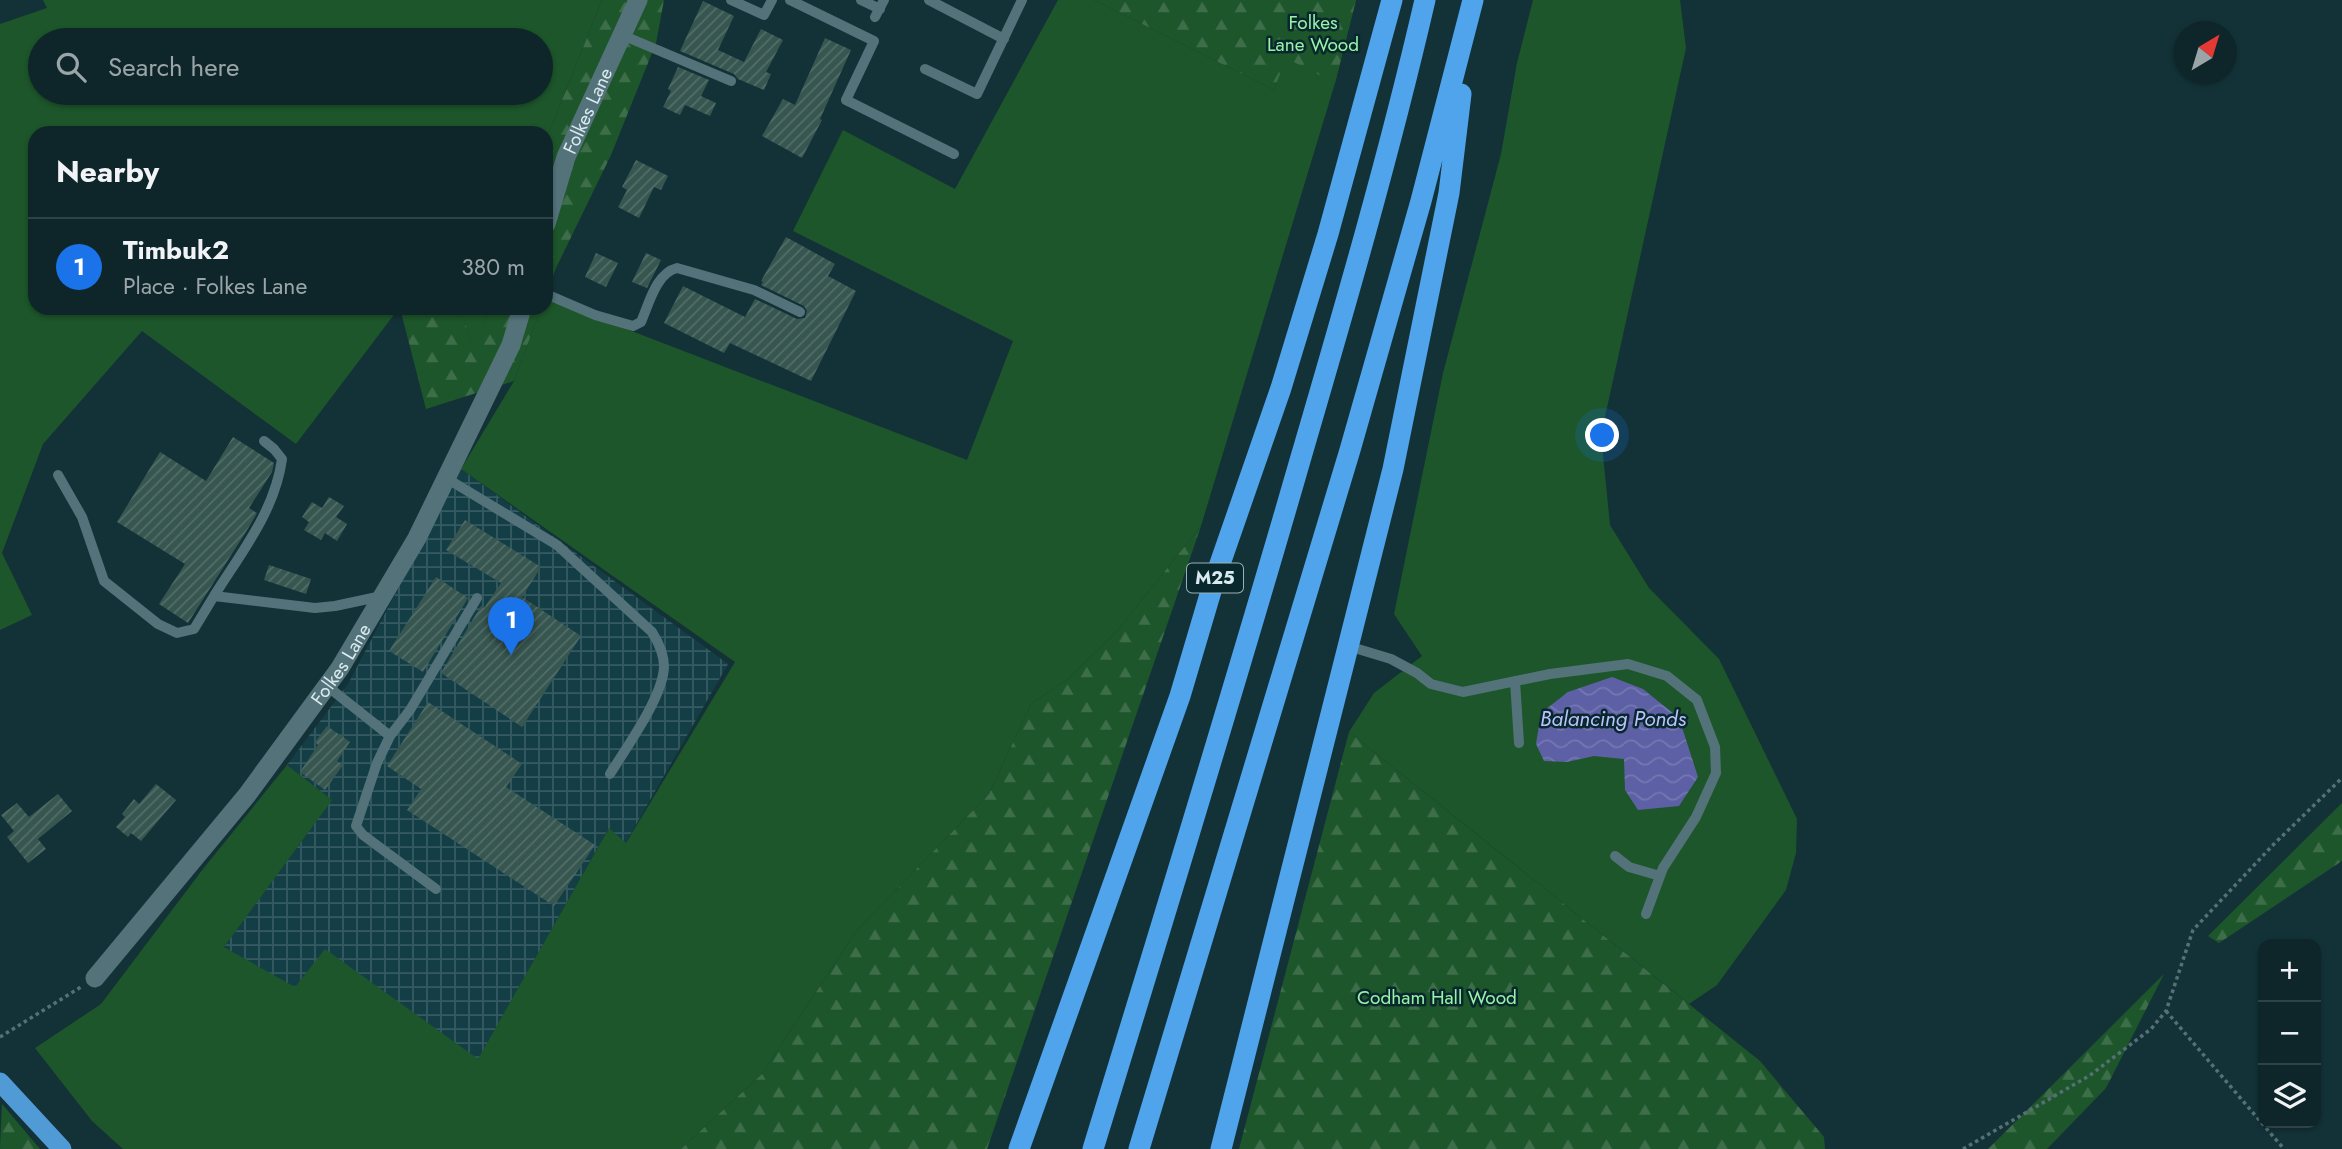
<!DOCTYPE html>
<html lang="en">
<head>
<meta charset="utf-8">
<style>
  :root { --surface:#0e262a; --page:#1c3236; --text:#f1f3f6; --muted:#9ba5a8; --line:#2e4347; --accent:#1a73e8 }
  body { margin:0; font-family:Jost,sans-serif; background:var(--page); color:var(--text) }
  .controls { position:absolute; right:21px; bottom:21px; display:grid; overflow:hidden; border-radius:14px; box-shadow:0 2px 5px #0004 }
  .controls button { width:63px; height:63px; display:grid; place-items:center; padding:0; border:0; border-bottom:2px solid var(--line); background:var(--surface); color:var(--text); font:35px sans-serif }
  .compass { position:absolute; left:2174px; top:21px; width:63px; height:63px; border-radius:50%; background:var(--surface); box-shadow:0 2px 5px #0004; rotate:38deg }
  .you { position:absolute; left:1603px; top:436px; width:24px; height:24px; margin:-18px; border:5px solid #fff; border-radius:50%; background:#1a73e8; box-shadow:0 0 0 10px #1a73e833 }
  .badge { display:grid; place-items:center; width:46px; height:46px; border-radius:50%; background:var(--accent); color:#fff; font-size:23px; font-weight:700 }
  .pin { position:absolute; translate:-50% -58px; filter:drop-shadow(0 2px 4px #0008) }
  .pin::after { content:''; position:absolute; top:37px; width:24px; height:21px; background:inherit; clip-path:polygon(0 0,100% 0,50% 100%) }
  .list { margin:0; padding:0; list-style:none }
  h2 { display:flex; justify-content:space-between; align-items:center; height:91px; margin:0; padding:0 28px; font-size:30px }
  h2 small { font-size:23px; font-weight:400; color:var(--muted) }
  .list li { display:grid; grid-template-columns:46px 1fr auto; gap:21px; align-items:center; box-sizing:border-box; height:98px; padding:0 28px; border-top:2px solid var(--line) }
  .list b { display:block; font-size:26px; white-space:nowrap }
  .list p { margin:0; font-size:23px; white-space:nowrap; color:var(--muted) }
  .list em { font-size:23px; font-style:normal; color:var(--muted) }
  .icon { flex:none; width:38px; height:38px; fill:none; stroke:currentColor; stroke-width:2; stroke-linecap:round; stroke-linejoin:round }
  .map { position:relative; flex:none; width:2342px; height:1149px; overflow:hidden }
  .search { position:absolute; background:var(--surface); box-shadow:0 2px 5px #0004; left:28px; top:28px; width:525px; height:77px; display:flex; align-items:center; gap:18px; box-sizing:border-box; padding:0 24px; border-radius:38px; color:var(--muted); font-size:26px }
  .panel { position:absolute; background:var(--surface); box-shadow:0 2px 5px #0004; left:28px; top:126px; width:525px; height:189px; border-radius:21px }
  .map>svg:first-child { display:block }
</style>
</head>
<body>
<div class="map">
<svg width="2342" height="1149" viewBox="0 0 2342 1149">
  <defs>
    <pattern id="industrial-grid" width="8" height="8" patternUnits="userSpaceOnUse" patternTransform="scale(1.75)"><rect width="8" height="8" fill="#143e46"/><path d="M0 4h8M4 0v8" fill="none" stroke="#365a61"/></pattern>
    <pattern id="forest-firs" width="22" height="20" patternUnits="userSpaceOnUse" patternTransform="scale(1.75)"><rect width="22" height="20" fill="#1d562a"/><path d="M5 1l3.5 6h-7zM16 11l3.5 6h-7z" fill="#3d6e49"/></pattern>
    <pattern id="water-waves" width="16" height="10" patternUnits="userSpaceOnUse" patternTransform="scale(1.75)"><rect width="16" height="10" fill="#5d60a4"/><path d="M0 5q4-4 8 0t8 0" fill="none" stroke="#7477b1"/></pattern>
    <pattern id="building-hatch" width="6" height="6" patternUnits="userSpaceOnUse" patternTransform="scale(1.75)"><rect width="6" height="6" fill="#375650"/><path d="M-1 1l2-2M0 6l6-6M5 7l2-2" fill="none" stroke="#536e6a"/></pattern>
  </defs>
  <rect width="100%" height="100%" fill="#133238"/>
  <path fill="url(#industrial-grid)" d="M 461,469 L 728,664 L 625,844 L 608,829 L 478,1060 L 325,950 L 295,988 L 224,947 L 331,800 L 287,765 L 348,684 Z"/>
  <path fill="#1d562a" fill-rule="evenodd" d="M 43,0 L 602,0 L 546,140 L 546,133 L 35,133 L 35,308 L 399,308 L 296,444 L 142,331 L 43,444 L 2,553 L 32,615 L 0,630 L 0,24 L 47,8 ZM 40,40 L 541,40 L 541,93 L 40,93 Z
    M 1058,0 L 1094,0 L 1274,90 L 1286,57 L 1356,0 L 1335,83 L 1201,526 L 1117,631 L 1068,679 L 1031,704 L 989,794 L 857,930 L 762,1074 L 681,1149 L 123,1149 L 92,1121 L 35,1048 L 101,1004 L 203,869 L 287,765 L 332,800 L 224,947 L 295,987 L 325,949 L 478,1059 L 609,828 L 626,843 L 735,662 L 461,469 L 514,381 L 541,308 L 546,308 L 546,298 L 967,460 L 1013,341 L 793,231 L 843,130 L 955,189 Z
    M 1533,0 L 1680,0 L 1686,48 L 1601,435 L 1610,525 L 1649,588 L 1719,659 L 1797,819 L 1796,853 L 1786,890 L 1717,985 L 1689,1004 L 1349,732 L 1374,693 L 1422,656 L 1394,614 L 1443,373 L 1501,154 L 1517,63 Z
    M 461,308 L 491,308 L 472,348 Z"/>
  <path fill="url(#forest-firs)" d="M 602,0 L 664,0 L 656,43 L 611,155 L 556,268 L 546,295 L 546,140 Z
    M 1094,0 L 1356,0 L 1335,83 L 1286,58 L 1274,90 Z
    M 400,308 L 461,308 L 472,347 L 491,308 L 541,308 L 514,381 L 426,409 Z
    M 1201,526 L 987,1149 L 681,1149 L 762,1074 L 857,930 L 989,794 L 1031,704 L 1068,679 L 1117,631 Z
    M 1349,732 L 1760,1061 L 1824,1137 L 1825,1149 L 1239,1149 Z
    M 2342,803 L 2342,861 L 2219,943 L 2208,936 Z
    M 2164,974 L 2106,1088 L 2047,1149 L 1988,1149 Z
    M 2,1104 L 40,1149 L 0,1149 Z"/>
  <path fill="url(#water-waves)" d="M 1612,677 L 1643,689 L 1679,718 L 1698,777 L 1679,806 L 1638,810 L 1625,790 L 1624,759 L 1594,756 L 1567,762 L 1544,761 L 1536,744 L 1541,713 L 1568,692 Z"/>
  <path fill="url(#building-hatch)" d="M 703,1 L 734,16 L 718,50 L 744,62 L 761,29 L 783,40 L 766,72 L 771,74 L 764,90 L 738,79 L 734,74 L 680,51 Z
    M 825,38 L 851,50 L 820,119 L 822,120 L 802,158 L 762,136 L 783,99 L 795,105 Z
    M 678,67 L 709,80 L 701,96 L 716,103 L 710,116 L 685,105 L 680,115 L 663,107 L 671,91 L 668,89 Z
    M 636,160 L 668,176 L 661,190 L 654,187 L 639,218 L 618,207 L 627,190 L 622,187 Z
    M 786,237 L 835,264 L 828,276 L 856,291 L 811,381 L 730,343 L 724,353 L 664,323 L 683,286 L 745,317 L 755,299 L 797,319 L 805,318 L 807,311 L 804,306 L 761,285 L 763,282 L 761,281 Z
    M 596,253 L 618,263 L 606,287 L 585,277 Z
    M 646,253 L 661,260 L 647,288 L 632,282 Z
    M 233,437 L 274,463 L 272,472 L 249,508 L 257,513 L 249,527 L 188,623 L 159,604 L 185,564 L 117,522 L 160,452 L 206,481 Z
    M 329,497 L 344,506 L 336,517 L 347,524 L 337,541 L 325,533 L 321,540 L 304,530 L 309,522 L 302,517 L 312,502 L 322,508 Z
    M 465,520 L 541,567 L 522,597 L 581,636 L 522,727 L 441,673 L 481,606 L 484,608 L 501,583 L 446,550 Z
    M 269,565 L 311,579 L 306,594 L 264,580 Z
    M 436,577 L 468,598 L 423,672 L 389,651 Z
    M 428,702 L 522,764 L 506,787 L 595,845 L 554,906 L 407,810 L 421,789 L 387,766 Z
    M 327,726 L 350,742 L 337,761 L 343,765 L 325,790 L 300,772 L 318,745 L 315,742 Z
    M 156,784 L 176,800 L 141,841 L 131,833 L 128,837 L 116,827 L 125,817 L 122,814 L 134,799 L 139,804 Z
    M 58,794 L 72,811 L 38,839 L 46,849 L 28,863 L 7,837 L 14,831 L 1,815 L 17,803 L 29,817 Z"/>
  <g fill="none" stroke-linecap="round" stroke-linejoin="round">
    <path stroke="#567076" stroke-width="3.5" stroke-dasharray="3.5 3.5" stroke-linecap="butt" d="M 2166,1011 L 2284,1149
      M 0,1037 L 81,987
      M 1963,1149 L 2089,1076 L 2151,1029 L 2166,1011 L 2193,930 L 2274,844 L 2342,778"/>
    <path stroke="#53727a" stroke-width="10" d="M 731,0 L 764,15 L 772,0
      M 790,0 L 874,41 L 846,100 L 954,154
      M 861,0 L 880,9
      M 929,0 L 1004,39
      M 875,17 L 884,0
      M 622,35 L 731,81
      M 925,69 L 977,94 L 1022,0
      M 546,294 L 595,315 L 633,326 L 641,322 C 649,304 656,273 677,268 L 754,290 L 800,312
      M 264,441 L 274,449 L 282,459 C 275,511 241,553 214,596 L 315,608 L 335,606 L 382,596
      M 58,475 L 82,517 L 104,581 L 158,624 L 177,633 L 194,629 L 214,596
      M 446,478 L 557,545 L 652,632 C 659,643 664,654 664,667 C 663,697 626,748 610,774
      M 1348,646 L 1391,659 L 1417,673 L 1431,684 L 1463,692 L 1550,674 L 1628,664 L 1667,676 L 1697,700 L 1715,747 L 1716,773 L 1696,817 L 1663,868 L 1646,914
      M 1515,681 L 1519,743
      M 327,686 L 390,736 L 410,710 L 477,598
      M 390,736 L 377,763 L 356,826 L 363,835 L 436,889
      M 1615,856 L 1629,867 L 1660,876"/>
    <g stroke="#53727a" stroke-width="19">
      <path id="s1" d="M 546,224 L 566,157 L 638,0"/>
      <path id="s2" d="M 95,978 L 247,795 L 340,668 L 417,538 L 511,345 L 522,308"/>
    </g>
    <path stroke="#509ad5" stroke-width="19" d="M 0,1082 L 62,1149"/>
    <path stroke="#50a4ec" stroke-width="21" d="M 1019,1149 L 1180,696 L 1214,581 L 1281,388 L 1328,234 L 1392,0
      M 1093,1149 C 1163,921 1233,693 1299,464 C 1344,310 1389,156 1425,0
      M 1139,1149 L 1350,450 L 1421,201 L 1473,0
      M 1221,1149 L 1393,469 L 1449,193 L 1461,94"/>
  </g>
  <g text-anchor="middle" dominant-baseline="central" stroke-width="5" stroke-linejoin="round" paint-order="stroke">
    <rect fill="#08282e" stroke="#9bb0b5" stroke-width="2" x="1187" y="563.5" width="56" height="29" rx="5"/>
    <g font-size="18" font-weight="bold" fill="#daebef">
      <text x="1215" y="578">M25</text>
    </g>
    <g font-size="19" fill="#98f3a6" stroke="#08282e">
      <text x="1313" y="22">Folkes<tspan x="1313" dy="22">Lane Wood</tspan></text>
      <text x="1437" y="997">Codham Hall Wood</text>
    </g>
    <g font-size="19" fill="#daebef" stroke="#08282e">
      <text stroke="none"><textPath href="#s1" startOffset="121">Folkes Lane</textPath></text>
      <text stroke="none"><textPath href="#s2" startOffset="399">Folkes Lane</textPath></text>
    </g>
    <g font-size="21" font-style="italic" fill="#bcc2fd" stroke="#08282e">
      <text x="1613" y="719">Balancing Ponds</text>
    </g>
  </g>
</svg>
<div class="controls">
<button>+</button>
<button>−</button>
<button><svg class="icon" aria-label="layers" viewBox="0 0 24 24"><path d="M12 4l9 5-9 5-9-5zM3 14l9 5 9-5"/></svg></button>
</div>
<svg class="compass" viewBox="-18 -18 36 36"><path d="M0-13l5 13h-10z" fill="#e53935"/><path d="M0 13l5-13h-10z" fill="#9ba5a8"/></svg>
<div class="you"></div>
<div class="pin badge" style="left:511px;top:655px">1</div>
<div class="search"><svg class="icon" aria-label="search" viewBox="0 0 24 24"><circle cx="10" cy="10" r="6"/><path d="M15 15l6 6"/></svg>Search here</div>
<section class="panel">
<h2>Nearby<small></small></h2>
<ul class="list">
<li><span class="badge">1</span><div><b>Timbuk2</b><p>Place · Folkes Lane</p></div><em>380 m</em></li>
</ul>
</section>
</div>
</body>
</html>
